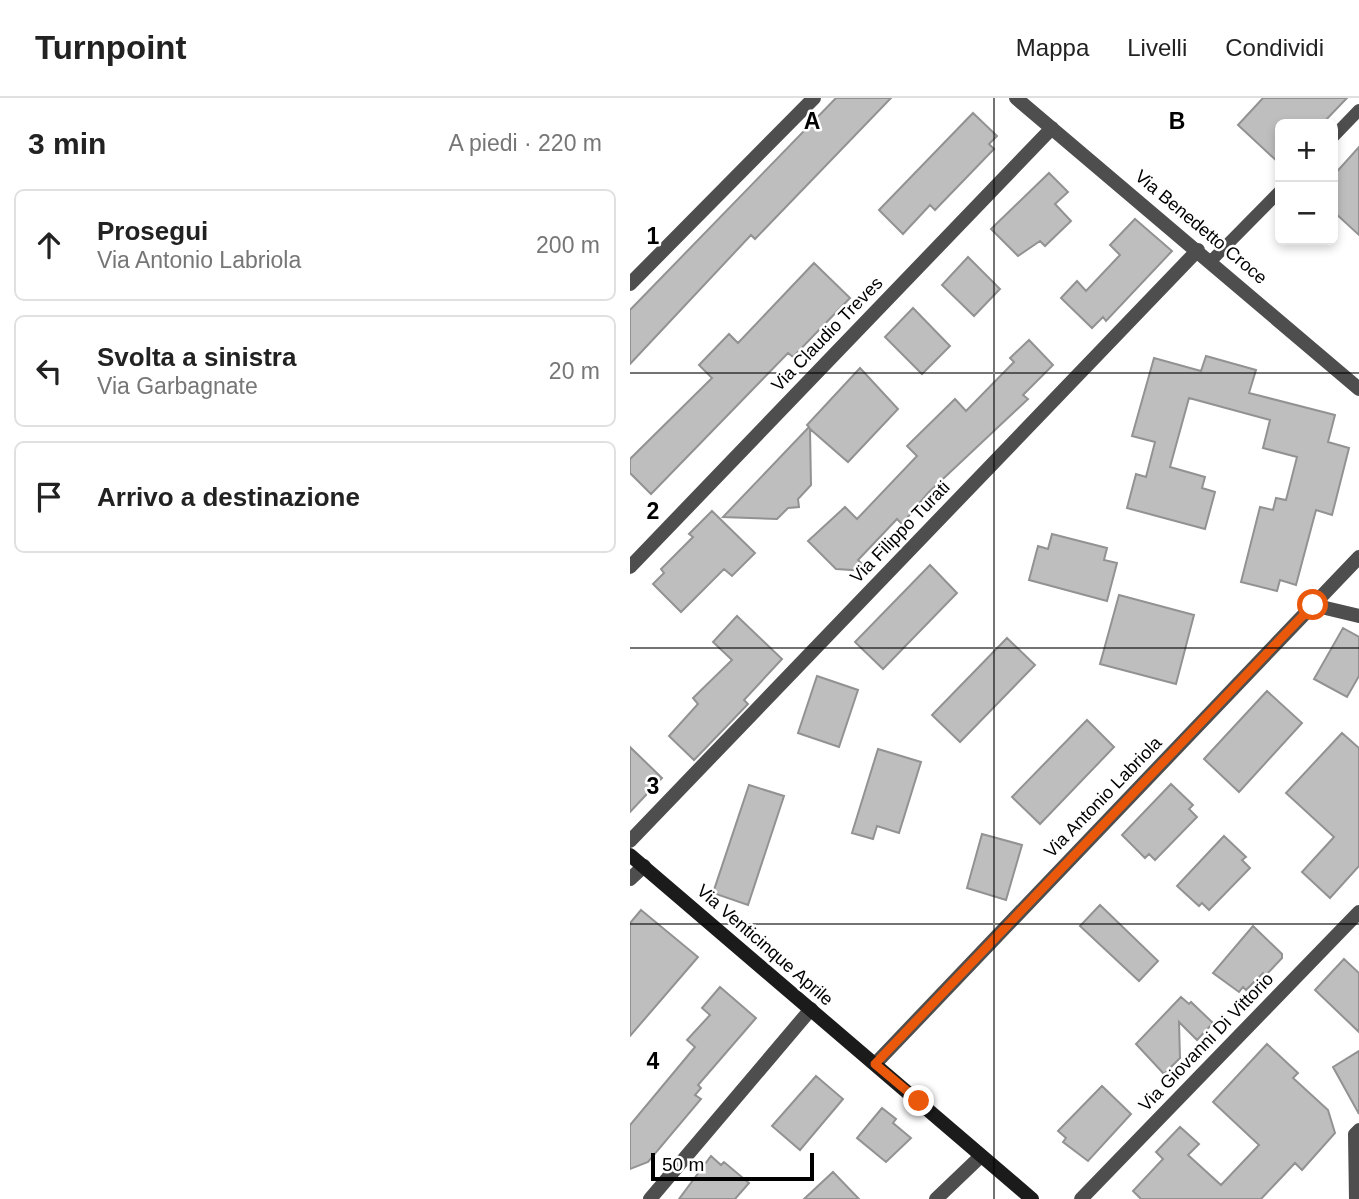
<!DOCTYPE html>
<html lang="it">
<head>
<meta charset="utf-8">
<style>
  :root { --surface:#fff; --page:#f6f6f6; --text:#222; --muted:#767676; --line:#e0e0e0 }
  body { margin:0; font-family:Helvetica,sans-serif; background:var(--page); color:var(--text) }
  .controls { position:absolute; right:21px; top:21px; display:grid; overflow:hidden; border-radius:10px; box-shadow:0 4px 10px #0003 }
  .controls button { width:63px; height:63px; display:grid; place-items:center; padding:0; border:0; border-bottom:2px solid var(--line); background:var(--surface); color:var(--text); font:35px sans-serif }
  .scale { position:absolute; left:21px; bottom:18px; width:163px; box-sizing:border-box; padding-left:7px; border:4px solid #000; border-top:0; font-size:19px; line-height:24px; white-space:nowrap; color:#000; -webkit-text-stroke:5px #fff; paint-order:stroke }
  .stop { position:absolute; width:21px; height:21px; margin:-16px; border:5px solid #ea580c; border-radius:50%; background:#fff }
  .stop.end { background:#ea580c; border-color:#fff; box-shadow:0 2px 7px #0008 }
  .list { margin:0; padding:0; list-style:none }
  h2 { display:flex; justify-content:space-between; align-items:center; height:91px; margin:0; padding:0 28px; font-size:30px }
  h2 small { font-size:23px; font-weight:400; color:var(--muted) }
  .list li { display:grid; grid-template-columns:46px 1fr auto; gap:21px; align-items:center; box-sizing:border-box; height:112px; margin:0 14px 14px; padding:0 14px; border:2px solid var(--line); border-radius:10px }
  .list b { display:block; font-size:26px; white-space:nowrap }
  .list p { margin:0; font-size:23px; white-space:nowrap; color:var(--muted) }
  .list em { font-size:23px; font-style:normal; color:var(--muted) }
  .icon { flex:none; width:38px; height:38px; fill:none; stroke:currentColor; stroke-width:2; stroke-linecap:round; stroke-linejoin:round }
  .map { position:relative; flex:none; width:729px; height:1101px; overflow:hidden }
  header { display:flex; align-items:center; gap:42px; box-sizing:border-box; height:98px; padding:0 35px; background:var(--surface); border-bottom:2px solid var(--line) }
  header strong { font-size:33px }
  nav { display:flex; gap:38px; margin-inline-start:auto; font-size:24px }
  main { display:flex }
  aside { flex:1; background:var(--surface) }
  .map>svg:first-child { display:block }
</style>
</head>
<body>
<header>
<strong>Turnpoint</strong>
<nav><a>Mappa</a><a>Livelli</a><a>Condividi</a></nav>
</header>
<main>
<aside>
<h2>3 min<small>A piedi · 220 m</small></h2>
<ul class="list">
<li><svg class="icon" aria-label="ahead" viewBox="0 0 24 24"><path d="M12 20V5M6 11l6-6 6 6"/></svg><div><b>Prosegui</b><p>Via Antonio Labriola</p></div><em>200 m</em></li>
<li><svg class="icon" aria-label="left" viewBox="0 0 24 24"><path d="M17 20v-9H6M10 6l-5 5 5 5"/></svg><div><b>Svolta a sinistra</b><p>Via Garbagnate</p></div><em>20 m</em></li>
<li><svg class="icon" aria-label="arrive" viewBox="0 0 24 24"><path d="M6 21V4h12l-3 4 3 4H6"/></svg><div><b>Arrivo a destinazione</b></div></li>
</ul>
</aside>
<div class="map">
<svg width="729" height="1101" viewBox="0 0 729 1101">
  <rect width="100%" height="100%" fill="#fff"/>
  <path fill="#bebebe" stroke="#929292" stroke-width="2" d="M 206,0 L 261,0 L 125,141 L 121,137 L 0,266 L 0,212 Z
    M 633,0 L 717,0 L 692,26 L 650,26 L 650,66 L 608,27 Z
    M 343,15 L 367,38 L 359,46 L 364,51 L 305,112 L 300,107 L 273,136 L 249,112 Z
    M 729,49 L 729,137 L 703,113 L 703,78 Z
    M 419,75 L 438,94 L 425,106 L 441,123 L 415,148 L 410,143 L 388,158 L 361,131 Z
    M 505,121 L 542,153 L 476,223 L 473,219 L 462,230 L 431,200 L 447,183 L 456,193 L 490,157 L 480,147 Z
    M 338,159 L 370,191 L 344,218 L 312,187 Z
    M 184,165 L 220,200 L 163,259 L 158,255 L 21,396 L 0,375 L 0,361 L 82,280 L 69,267 L 99,236 L 108,245 Z
    M 283,210 L 320,248 L 292,276 L 255,239 Z
    M 399,242 L 423,267 L 393,297 L 398,301 L 298,395 L 272,426 L 267,421 L 228,462 L 239,473 L 206,471 L 178,443 L 215,409 L 227,421 L 287,358 L 277,348 L 325,301 L 336,313 L 384,264 L 380,260 Z
    M 576,258 L 626,272 L 619,295 L 705,317 L 698,344 L 719,350 L 702,417 L 686,412 L 666,487 L 650,482 L 647,493 L 611,484 L 630,409 L 643,412 L 646,400 L 656,402 L 667,359 L 633,350 L 640,322 L 559,300 L 540,369 L 575,379 L 572,390 L 585,394 L 575,431 L 497,410 L 506,376 L 516,379 L 525,344 L 502,338 L 524,260 L 571,273 Z
    M 230,270 L 268,311 L 218,364 L 180,331 L 181,387 L 168,401 L 169,409 L 158,410 L 147,421 L 93,419 L 179,329 L 177,327 Z
    M 82,413 L 125,455 L 102,478 L 94,471 L 51,514 L 23,486 L 34,475 L 31,471 L 63,439 L 59,436 Z
    M 422,436 L 477,450 L 474,462 L 487,465 L 477,503 L 399,482 L 408,448 L 418,451 Z
    M 300,467 L 327,495 L 253,571 L 225,544 Z
    M 489,497 L 564,517 L 546,586 L 470,566 Z
    M 107,518 L 152,561 L 114,602 L 118,606 L 64,662 L 39,638 L 68,606 L 63,600 L 102,562 L 83,544 Z
    M 713,530 L 729,539 L 729,578 L 717,599 L 684,581 Z
    M 377,540 L 405,567 L 330,644 L 302,617 Z
    M 187,578 L 228,592 L 209,649 L 168,635 Z
    M 637,593 L 672,625 L 609,694 L 574,661 Z
    M 457,622 L 484,649 L 410,726 L 382,699 Z
    M 712,635 L 729,650 L 729,768 L 700,800 L 672,774 L 704,739 L 656,695 Z
    M 0,649 L 32,680 L 0,714 Z
    M 248,651 L 291,664 L 269,735 L 247,728 L 243,741 L 222,735 Z
    M 541,686 L 563,707 L 559,711 L 567,719 L 525,762 L 519,756 L 515,760 L 492,737 Z
    M 119,687 L 154,698 L 118,807 L 83,795 Z
    M 352,736 L 392,747 L 376,802 L 337,790 Z
    M 594,738 L 616,759 L 612,762 L 620,770 L 579,812 L 572,805 L 569,808 L 547,788 Z
    M 470,807 L 528,863 L 509,883 L 450,828 Z
    M 11,812 L 68,859 L 0,938 L 0,825 Z
    M 623,828 L 652,856 L 652,860 L 635,878 L 633,875 L 616,892 L 613,889 L 609,894 L 583,875 Z
    M 714,861 L 729,875 L 729,934 L 685,892 Z
    M 90,889 L 126,920 L 68,987 L 71,990 L 65,997 L 71,1001 L 18,1064 L 0,1071 L 0,1027 L 65,949 L 57,942 L 80,917 L 72,910 Z
    M 551,899 L 559,906 L 561,904 L 583,925 L 567,942 L 549,924 L 550,960 L 534,976 L 506,946 Z
    M 637,946 L 668,975 L 663,980 L 698,1012 L 705,1035 L 672,1072 L 665,1065 L 631,1101 L 511,1101 L 503,1093 L 533,1061 L 526,1054 L 550,1029 L 569,1046 L 558,1057 L 591,1087 L 629,1047 L 583,1004 Z
    M 729,953 L 729,1016 L 703,969 Z
    M 186,978 L 213,1001 L 170,1052 L 142,1028 Z
    M 472,988 L 501,1016 L 458,1063 L 433,1044 L 436,1040 L 428,1033 Z
    M 252,1010 L 266,1021 L 263,1025 L 281,1040 L 256,1064 L 227,1040 Z
    M 81,1058 L 91,1067 L 94,1064 L 119,1085 L 105,1101 L 49,1101 Z
    M 203,1074 L 229,1101 L 174,1101 Z"/>
  <g fill="none" stroke-linecap="round" stroke-linejoin="round">
    <path stroke="#4e4e4e" stroke-width="12" d="M 703,39 L 729,12
      M 581,163 L 650,93
      M 725,1101 L 724,1036 L 729,1031"/>
    <path stroke="#4e4e4e" stroke-width="14" d="M 386,0 L 729,291
      M 0,186 L 184,0
      M 0,469 L 422,30
      M 683,507 L 729,518
      M 0,743 L 568,152
      M 0,781 L 14,768
      M 245,966 L 729,459
      M 20,1101 L 181,911
      M 306,1101 L 351,1058
      M 451,1101 L 729,814"/>
    <path stroke="#1b1b1b" stroke-width="14" d="M 0,757 L 402,1101"/>
  </g>
  <g fill="none" stroke-linecap="round" stroke-linejoin="round">
    <path stroke="#ea580c" stroke-width="9" d="M 289,1003 L 245,966 L 683,507"/>
  </g>
  <path fill="none" stroke="#000" stroke-width="2" stroke-opacity="0.55" d="M 364,0 L 364,1101M 0,275 L 729,275M 0,550 L 729,550M 0,826 L 729,826"/>
  <g text-anchor="middle" dominant-baseline="central" stroke-width="5" stroke-linejoin="round" paint-order="stroke">
    <g font-size="18" fill="#000" stroke="#fff">
      <text transform="translate(571 129) rotate(40)">Via Benedetto Croce</text>
      <text transform="translate(197 236) rotate(-46)">Via Claudio Treves</text>
      <text transform="translate(270 434) rotate(-46)">Via Filippo Turati</text>
      <text transform="translate(473 699) rotate(-46)">Via Antonio Labriola</text>
      <text transform="translate(135 847) rotate(41)">Via Venticinque Aprile</text>
      <text transform="translate(576 944) rotate(-46)">Via Giovanni Di Vittorio</text>
    </g>
  </g>
  <g font-size="23" text-anchor="middle" font-weight="bold" fill="#000" stroke="#fff" stroke-width="5" stroke-linejoin="round" paint-order="stroke">
    <text x="182" y="31">A</text>
    <text x="547" y="31">B</text>
    <text x="23" y="146">1</text>
    <text x="23" y="421">2</text>
    <text x="23" y="696">3</text>
    <text x="23" y="971">4</text>
  </g>
</svg>
<div class="controls">
<button>+</button>
<button>−</button>
</div>
<div class="scale">50 m</div>
<div class="stop" style="left:683px;top:507px"></div>
<div class="stop end" style="left:289px;top:1003px"></div>
</div>
</main>
</body>
</html>
